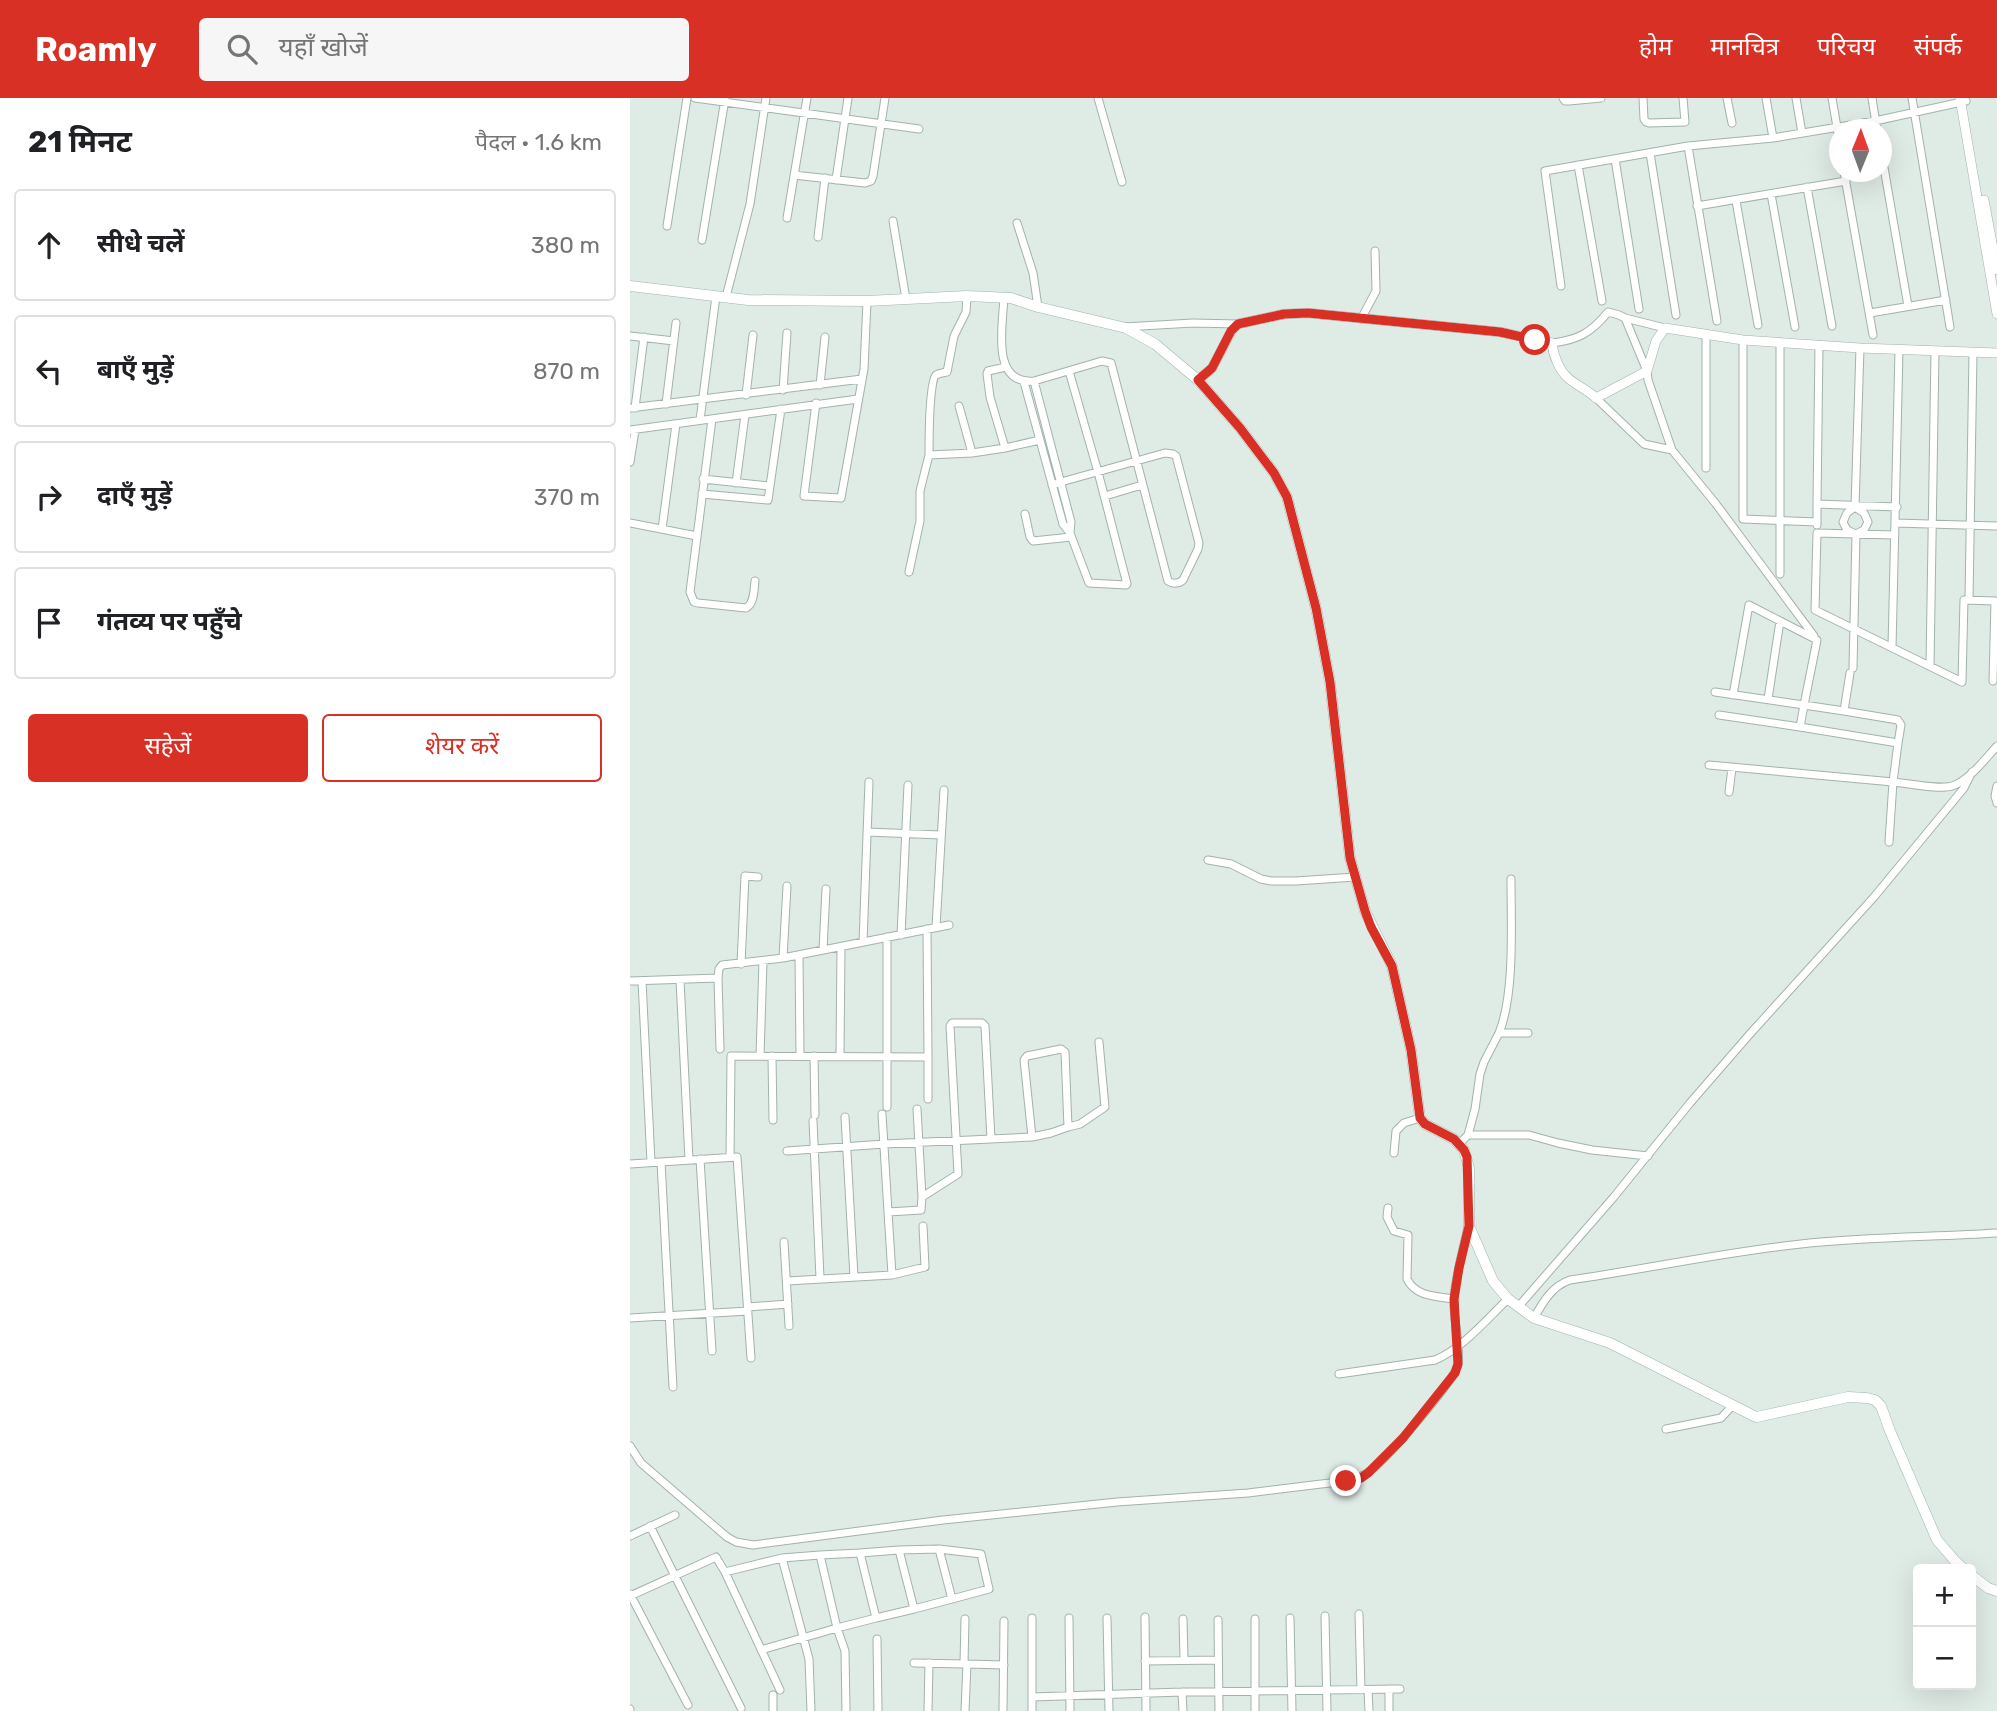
<!DOCTYPE html>
<html lang="hi">
<head>
<meta charset="utf-8">
<style>
  :root { --surface:#fff; --page:#f6f6f6; --text:#202124; --muted:#757577; --line:#e0e0e0; --accent:#d93025 }
  body { margin:0; font-family:Rubik,"Noto Sans Devanagari",sans-serif; background:var(--page); color:var(--text) }
  .controls { position:absolute; right:21px; bottom:21px; display:grid; overflow:hidden; border-radius:7px; box-shadow:0 7px 28px #0002 }
  .controls button { width:63px; height:63px; display:grid; place-items:center; padding:0; border:0; border-bottom:2px solid var(--line); background:var(--surface); color:var(--text); font:35px sans-serif }
  .compass { position:absolute; left:1199px; top:21px; width:63px; height:63px; border-radius:50%; background:var(--surface); box-shadow:0 7px 28px #0002; rotate:1deg }
  .stop { position:absolute; width:21px; height:21px; margin:-16px; border:5px solid #d93025; border-radius:50%; background:#fff }
  .stop.end { background:#d93025; border-color:#fff; box-shadow:0 2px 7px #0008 }
  .list { margin:0; padding:0; list-style:none }
  h2 { display:flex; justify-content:space-between; align-items:center; height:91px; margin:0; padding:0 28px; font-size:30px }
  h2 small { font-size:23px; font-weight:400; color:var(--muted) }
  .list li { display:grid; grid-template-columns:46px 1fr auto; gap:21px; align-items:center; box-sizing:border-box; height:112px; margin:0 14px 14px; padding:0 14px; border:2px solid var(--line); border-radius:7px }
  .list b { display:block; font-size:26px; white-space:nowrap }
  .list em { font-size:23px; font-style:normal; color:var(--muted) }
  .actions { display:flex; gap:14px; padding:21px 28px }
  .actions a { flex:1; padding:16px 0; border:2px solid var(--accent); border-radius:7px; text-align:center; font-size:24px; color:var(--accent) }
  .actions .main { background:var(--accent); color:#fff }
  .icon { flex:none; width:38px; height:38px; fill:none; stroke:currentColor; stroke-width:2; stroke-linecap:round; stroke-linejoin:round }
  .map { position:relative; flex:none; width:1367px; height:1613px; overflow:hidden }
  header { display:flex; align-items:center; gap:42px; box-sizing:border-box; height:98px; padding:0 35px; background:var(--accent); color:#fff }
  header strong { font-size:33px }
  nav { display:flex; gap:38px; margin-inline-start:auto; font-size:24px }
  .search { width:490px; height:63px; background:var(--page); display:flex; align-items:center; gap:18px; box-sizing:border-box; padding:0 24px; border-radius:7px; color:var(--muted); font-size:26px }
  main { display:flex }
  aside { flex:1; background:var(--surface) }
  .map>svg:first-child { display:block }
</style>
</head>
<body>
<header>
<strong>Roamly</strong>
<div class="search"><svg class="icon" aria-label="search" viewBox="0 0 24 24"><circle cx="10" cy="10" r="6"/><path d="M15 15l6 6"/></svg>यहाँ खोजें</div>
<nav><a>होम</a><a>मानचित्र</a><a>परिचय</a><a>संपर्क</a></nav>
</header>
<main>
<aside>
<h2>21 मिनट<small>पैदल · 1.6 km</small></h2>
<ul class="list">
<li><svg class="icon" aria-label="ahead" viewBox="0 0 24 24"><path d="M12 20V5M6 11l6-6 6 6"/></svg><div><b>सीधे चलें</b></div><em>380 m</em></li>
<li><svg class="icon" aria-label="left" viewBox="0 0 24 24"><path d="M17 20v-9H6M10 6l-5 5 5 5"/></svg><div><b>बाएँ मुड़ें</b></div><em>870 m</em></li>
<li><svg class="icon" aria-label="right" viewBox="0 0 24 24"><path d="M7 20v-9h11M14 6l5 5-5 5"/></svg><div><b>दाएँ मुड़ें</b></div><em>370 m</em></li>
<li><svg class="icon" aria-label="arrive" viewBox="0 0 24 24"><path d="M6 21V4h12l-3 4 3 4H6"/></svg><div><b>गंतव्य पर पहुँचे</b></div></li>
</ul>
<div class="actions"><a class="main">सहेजें</a><a>शेयर करें</a></div>
</aside>
<div class="map">
<svg width="1367" height="1613" viewBox="0 0 1367 1613">
  <rect width="100%" height="100%" fill="#dfebe5"/>
  <g fill="none" stroke-linecap="round" stroke-linejoin="round">
    <defs>
      <path id="minor" d="M 65,0 L 289,31
        M 468,0 L 492,84
        M 933,0 L 935,3 L 939,3 L 971,0
        M 1013,0 L 1014,21 L 1016,24 L 1019,25 L 1055,24 L 1053,0
        M 1097,0 L 1102,25
        M 1136,0 L 1143,40
        M 1166,0 L 1172,35
        M 1202,0 L 1210,47
        M 1242,0 L 1247,32
        M 1282,0 L 1320,229
        M 1058,48 L 1087,223
        M 1020,55 L 1046,217
        M 1252,58 L 1278,208
        M 985,61 L 1009,211
        M 948,67 L 972,203
        M 1214,74 L 1243,237
        M 164,77 L 235,85 L 241,83 L 243,78 L 255,0
        M 206,82 L 218,0
        M 1177,89 L 1202,228
        M 1141,96 L 1165,229
        M 1106,103 L 1128,227
        M 1067,108 L 1216,83
        M 157,120 L 177,0
        M 263,123 L 276,201
        M 387,125 L 403,175 L 408,209
        M 37,128 L 57,0
        M 188,139 L 195,80
        M 72,142 L 95,1
        M 931,188 L 915,73 L 1058,48 L 1143,40 L 1245,23 L 1336,3
        M 96,199 L 120,106 L 136,0
        M 374,199 C 373,226 360,287 404,283 L 472,263 L 481,265 L 538,483 C 542,486 549,486 553,482 L 568,451 L 569,445 L 546,358 L 543,356 L 535,355 L 431,384 L 422,387
        M 1240,215 L 1316,202
        M 995,220 L 1035,230
        M 731,221 L 746,193 L 745,153
        M 494,229 L 563,225 L 608,226
        M 1076,236 L 1076,370
        M 0,238 L 44,243
        M 1113,242 L 1113,421 L 1187,424
        M 922,245 C 948,242 961,235 978,214 L 989,217 L 995,220 L 1017,273 L 1018,282 L 1042,352 L 1014,346 L 966,300
        M 439,273 L 468,374 L 497,486 L 496,487 L 459,485 L 440,435
        M 394,284 L 433,426 L 440,435 L 441,424 L 404,283
        M 190,287 L 195,239
        M 153,292 L 157,235
        M 116,297 L 123,237
        M 186,305 L 174,398 L 211,400 L 234,271 L 237,203
        M 36,306 L 46,225
        M 329,308 L 342,355
        M 0,310 L 232,281
        M 5,310 L 14,239
        M 82,321 L 60,494 L 64,504 L 68,505 L 116,510 C 124,506 124,492 125,483
        M 70,322 L 86,198
        M 0,332 L 228,301
        M 375,350 L 410,342
        M 1042,352 L 1086,406 L 1184,538
        M 299,357 C 299,346 299,281 306,277 C 309,275 313,275 317,274 L 324,238 L 336,214 L 337,198
        M 0,364 L 5,332
        M 73,381 L 139,388
        M 106,385 L 115,317
        M 72,396 L 138,402 L 151,311
        M 475,398 L 512,387
        M 1187,406 L 1189,247
        M 1225,409 L 1230,250
        M 1225,409 L 1234,415 L 1238,424 L 1234,432 L 1226,436 L 1217,432 L 1213,424 L 1217,415 Z
        M 395,416 L 400,439 L 403,443 L 441,439
        M 0,425 L 67,438
        M 1265,425 L 1367,428
        M 1187,427 L 1187,406 L 1267,409
        M 32,431 L 46,326
        M 1265,437 L 1187,435 L 1185,512 L 1332,584 L 1334,502 L 1365,503 L 1363,583
        M 279,474 L 290,423 L 290,393 L 299,357 L 342,355 L 375,350 L 360,299 L 357,276 L 358,273 L 376,269
        M 1150,476 L 1150,244
        M 1339,502 L 1343,255
        M 1262,550 L 1269,252
        M 1300,568 L 1305,253
        M 1223,570 L 1226,436
        M 1085,594 L 1174,607 L 1170,629 L 1089,617
        M 1103,597 L 1119,507 L 1187,542 L 1174,607 L 1214,613 L 1220,575
        M 1138,601 L 1150,523
        M 1214,613 L 1268,622 L 1271,627 L 1268,645
        M 1079,667 L 1263,684 L 1268,645 L 1170,629
        M 1367,688 L 1365,698 L 1367,705
        M 1099,694 L 1102,670
        M 237,734 L 311,737
        M 1259,744 L 1263,684 C 1278,685 1312,693 1325,687 C 1342,679 1355,661 1367,648
        M 578,762 L 601,766 L 631,781 L 641,783 L 666,783 L 725,779
        M 306,829 L 314,692
        M 271,837 L 278,687
        M 257,839 L 257,1009
        M 233,844 L 239,684
        M 193,852 L 196,791
        M 169,857 L 170,958
        M 153,860 L 157,788
        M 111,866 L 115,778 L 128,779
        M 50,882 L 59,1062
        M 0,883 L 88,880
        M 12,883 L 21,1064
        M 869,935 C 885,896 881,824 881,781
        M 90,951 L 88,880 L 89,871 L 92,867 L 153,860 L 319,827
        M 130,958 L 133,863
        M 142,958 L 143,1022
        M 184,958 L 185,1017
        M 210,958 L 211,849
        M 298,1001 L 298,959
        M 287,1011 L 292,1099
        M 252,1016 L 258,1114
        M 215,1019 L 224,1179
        M 183,1023 L 190,1180
        M 438,1029 L 450,1026 L 475,1009 L 469,944
        M 838,1037 L 899,1037 L 928,1045 L 962,1052 L 1018,1058
        M 829,1046 L 838,1037 L 845,1011 L 850,976 L 854,964 L 869,935 L 898,935
        M 157,1053 L 254,1046 L 402,1039 L 421,1035 L 438,1029 L 435,954 L 431,951 L 397,958 L 394,962 L 402,1039
        M 764,1055 L 766,1033 L 774,1025 L 790,1020
        M 100,1059 L 101,958 L 298,959 L 297,831
        M 70,1061 L 82,1253
        M 31,1064 L 43,1289
        M 0,1066 L 107,1059 L 121,1260
        M 758,1110 L 757,1119 L 764,1133 L 778,1137 L 777,1181 C 786,1199 806,1198 824,1201
        M 154,1144 L 159,1228
        M 262,1177 L 258,1114 L 291,1112 L 292,1099 L 328,1076 L 320,928 L 322,925 L 352,925 L 355,928 L 361,1041
        M 157,1183 L 262,1177 L 295,1169 L 293,1128
        M 118,1209 L 158,1206
        M 888,1209 L 983,1100 L 1060,1005 L 1119,937 L 1244,799 L 1334,690 L 1342,674
        M 0,1220 L 118,1213
        M 904,1220 C 913,1204 922,1188 940,1182 C 1017,1171 1093,1154 1171,1146 C 1236,1139 1302,1139 1367,1135
        M 709,1276 L 805,1262 C 833,1250 856,1222 878,1201
        M 1036,1331 L 1091,1320 L 1102,1308
        M 0,1348 L 11,1365 L 97,1439 L 106,1444 L 123,1447 L 313,1422 L 487,1404 L 618,1395 L 716,1383 C 725,1381 733,1379 740,1373 C 756,1361 825,1283 828,1266 C 831,1247 823,1223 824,1202 C 825,1178 833,1153 838,1129
        M 20,1428 L 111,1610
        M 0,1438 L 45,1417
        M 269,1452 L 309,1451
        M 190,1457 L 230,1455
        M 152,1460 L 190,1457 L 207,1530 L 246,1520 L 230,1455 L 269,1452 L 284,1511 L 322,1501 L 309,1451 L 351,1456 L 359,1491 L 322,1501
        M 95,1474 L 152,1460 L 179,1561 L 181,1613
        M 0,1496 L 58,1607
        M 0,1498 L 86,1459 L 95,1474 L 150,1592
        M 729,1516 L 731,1592
        M 695,1518 L 697,1613
        M 515,1519 L 516,1613
        M 246,1520 L 284,1511
        M 439,1520 L 440,1613
        M 477,1520 L 479,1613
        M 660,1520 L 662,1613
        M 553,1521 L 554,1562
        M 625,1521 L 625,1613
        M 588,1522 L 589,1613
        M 247,1541 L 248,1613
        M 131,1552 L 207,1530 L 215,1553 L 216,1613
        M 515,1563 L 588,1562
        M 284,1565 L 337,1566 L 335,1613
        M 334,1566 L 335,1521
        M 337,1566 L 374,1567
        M 759,1591 L 759,1613
        M 738,1592 L 739,1613
        M 552,1594 L 553,1613
        M 143,1597 L 143,1613
        M 402,1599 L 552,1594 L 770,1591
        M 0,1611 L 0,1613
        M 298,1613 L 299,1565
        M 373,1613 L 374,1523
        M 402,1613 L 402,1520"/>
      <path id="tertiary" d="M 1330,0 L 1367,216
        M 1354,102 L 1367,172
        M 568,282 L 582,270 L 601,234 L 608,226 L 654,216 L 678,215 L 870,234 L 922,245 C 923,257 929,272 938,280 C 947,288 958,292 966,300 L 1017,273 L 1026,243 L 1035,230 L 1113,242 L 1230,250 L 1367,255"/>
      <path id="secondary" d="M 0,188 L 118,202 L 237,203 L 337,198 L 381,200 L 408,209 L 496,230 L 525,246 L 568,282 L 610,330 L 644,375 L 657,399 L 686,510 L 700,584 L 720,760 L 735,813 L 762,868 L 781,952 L 790,1020 L 795,1026 L 824,1041 L 834,1052 L 839,1070 L 839,1128 L 863,1183 L 878,1201 L 904,1220 L 980,1245 L 1124,1318 L 1127,1319 L 1218,1299 L 1237,1300 L 1245,1302 L 1251,1308 L 1260,1333 L 1307,1442 L 1325,1463 L 1334,1471
        M 1341,1477 L 1358,1490 L 1367,1493"/>
    </defs>
    <use href="#minor" stroke="#a2b3ac" stroke-width="9"/>
    <use href="#tertiary" stroke="#a2b3ac" stroke-width="10"/>
    <use href="#secondary" stroke="#9eb6ad" stroke-width="11"/>
    <use href="#minor" stroke="#fff" stroke-width="7"/>
    <use href="#tertiary" stroke="#fff" stroke-width="9"/>
    <use href="#secondary" stroke="#fff" stroke-width="10"/>
  </g>
  <g fill="none" stroke-linecap="round" stroke-linejoin="round">
    <path stroke="#d93025" stroke-width="9" d="M 716,1383 L 731,1380 L 738,1375 L 773,1340 L 825,1275 L 828,1266 L 824,1201 L 829,1170 L 839,1128 L 837,1059 L 834,1052 L 824,1041 L 795,1026 L 790,1020 L 781,952 L 762,868 L 741,829 L 735,813 L 720,760 L 700,584 L 686,510 L 657,399 L 644,375 L 610,330 L 568,282 L 582,270 L 601,233 L 608,226 L 654,216 L 678,215 L 870,234 L 905,242"/>
  </g>
</svg>
<div class="controls">
<button>+</button>
<button>−</button>
</div>
<svg class="compass" viewBox="-18 -18 36 36"><path d="M0-13l5 13h-10z" fill="#e53935"/><path d="M0 13l5-13h-10z" fill="#757577"/></svg>
<div class="stop" style="left:905px;top:242px"></div>
<div class="stop end" style="left:716px;top:1383px"></div>
</div>
</main>
</body>
</html>
